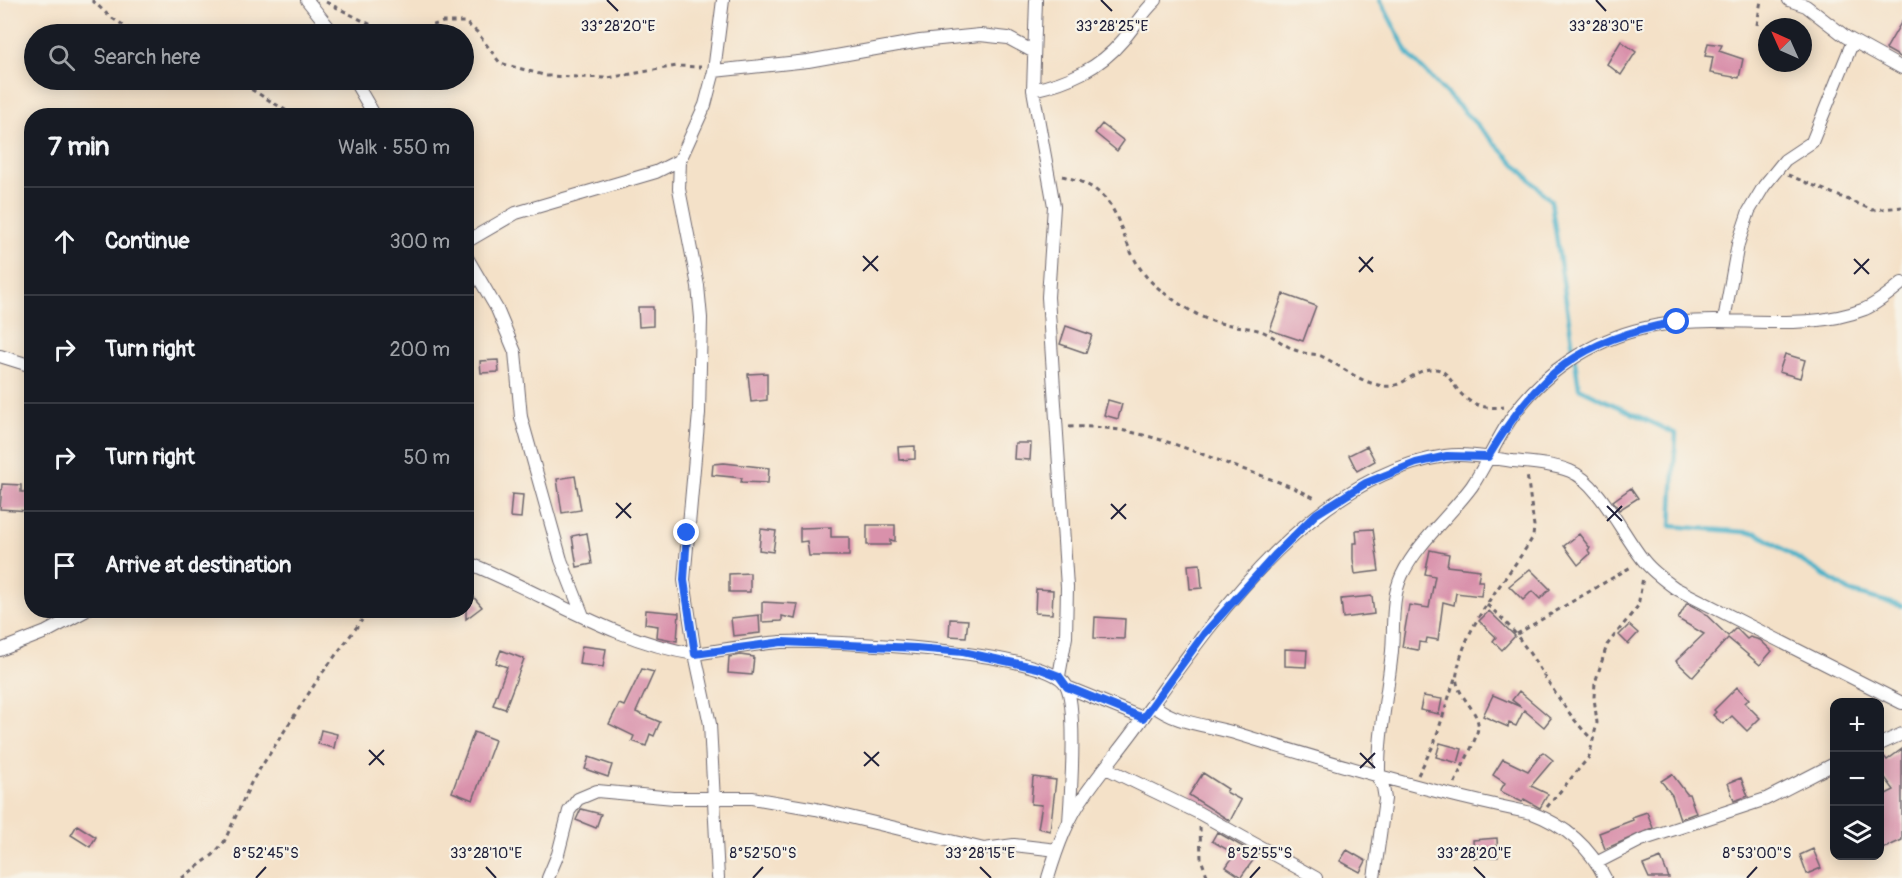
<!DOCTYPE html>
<html lang="en">
<head>
<meta charset="utf-8">
<style>
  :root { --surface:#171b24; --page:#20242c; --text:#f1f3f6; --muted:#9ea1a6; --line:#363941 }
  body { margin:0; font-family:Pangolin,sans-serif; background:var(--page); color:var(--text) }
  .controls { position:absolute; right:18px; bottom:18px; display:grid; overflow:hidden; border-radius:12px; box-shadow:0 3px 15px #0003 }
  .controls button { width:54px; height:54px; display:grid; place-items:center; padding:0; border:0; border-bottom:2px solid var(--line); background:var(--surface); color:var(--text); font:30px sans-serif }
  .compass { position:absolute; left:1758px; top:18px; width:54px; height:54px; border-radius:50%; background:var(--surface); box-shadow:0 3px 15px #0003; rotate:315deg }
  .stop { position:absolute; width:18px; height:18px; margin:-14px; border:4px solid #2563eb; border-radius:50%; background:#fff }
  .stop.end { background:#2563eb; border-color:#fff; box-shadow:0 2px 6px #0008 }
  .list { margin:0; padding:0; list-style:none }
  h2 { display:flex; justify-content:space-between; align-items:center; height:78px; margin:0; padding:0 24px; font-size:26px }
  h2 small { font-size:20px; font-weight:400; color:var(--muted) }
  .list li { display:grid; grid-template-columns:39px 1fr auto; gap:18px; align-items:center; box-sizing:border-box; height:108px; padding:0 24px; border-top:2px solid var(--line) }
  .list b { display:block; font-size:22px; white-space:nowrap }
  .list em { font-size:20px; font-style:normal; color:var(--muted) }
  .icon { flex:none; width:33px; height:33px; fill:none; stroke:currentColor; stroke-width:2; stroke-linecap:round; stroke-linejoin:round }
  .map { position:relative; flex:none; width:1902px; height:878px; overflow:hidden }
  .search { position:absolute; background:var(--surface); box-shadow:0 3px 15px #0003; left:24px; top:24px; width:450px; height:66px; display:flex; align-items:center; gap:15px; box-sizing:border-box; padding:0 21px; border-radius:33px; color:var(--muted); font-size:22px }
  .panel { position:absolute; background:var(--surface); box-shadow:0 3px 15px #0003; left:24px; top:108px; width:450px; height:510px; border-radius:24px }
  .map>svg:first-child { display:block }
</style>
</head>
<body>
<div class="map">
<svg width="1902" height="878" viewBox="0 0 1902 878">
  <rect width="100%" height="100%" fill="#f7f3e8"/>
  <filter id="ink" filterUnits="userSpaceOnUse"><feTurbulence type="fractalNoise" baseFrequency=".0167" numOctaves="2"/><feDisplacementMap in="SourceGraphic" scale="12" xChannelSelector="R" yChannelSelector="G"/><feConvolveMatrix kernelMatrix="1 2 1 2 8 2 1 2 1" color-interpolation-filters="sRGB"/></filter>
  <filter id="wash" filterUnits="userSpaceOnUse"><feTurbulence type="fractalNoise" baseFrequency=".008" numOctaves="4" result="noise"/><feDisplacementMap in="SourceGraphic" scale="24" xChannelSelector="R" yChannelSelector="G"/><feGaussianBlur stdDeviation="1.35" result="paint"/><feColorMatrix in="noise" values="0 0 0 0 0 0 0 0 0 0 0 0 0 0 0 0 0 1.4 0 .05"/><feComposite in="paint" operator="in"/></filter>
  <g filter="url(#wash)">
    <rect width="100%" height="100%" fill="#f4e1c8"/>
    <g fill="none" stroke-linecap="round" stroke-linejoin="round">
      <path stroke="#49b1c8" stroke-width="4.5" d="M 1380,0 L 1409,55 L 1551,201 L 1579,388 L 1676,434 L 1671,526 L 1757,533 L 1851,592 L 1902,606"/>
    </g>
    <g id="blocks">
      <path fill="#d991ab" d="M 1902,21 L 1902,58 L 1886,49 Z
        M 1621,41 L 1636,52 L 1621,75 L 1607,64 Z
        M 1708,43 L 1722,45 L 1719,51 L 1743,59 L 1739,78 L 1710,73 L 1713,57 L 1705,56 Z
        M 1102,124 L 1124,141 L 1117,151 L 1095,133 Z
        M 1283,294 L 1316,306 L 1303,341 L 1270,330 Z
        M 638,307 L 653,307 L 653,326 L 639,327 Z
        M 1066,326 L 1092,335 L 1086,353 L 1060,344 Z
        M 1785,354 L 1805,360 L 1800,378 L 1779,372 Z
        M 498,360 L 499,372 L 481,373 L 480,361 Z
        M 767,373 L 767,400 L 751,402 L 748,374 Z
        M 1108,400 L 1122,404 L 1118,419 L 1104,415 Z
        M 1015,443 L 1031,443 L 1030,460 L 1014,459 Z
        M 915,446 L 915,459 L 899,460 L 898,447 Z
        M 1367,446 L 1375,461 L 1357,471 L 1349,455 Z
        M 724,463 L 769,468 L 768,483 L 741,482 L 742,478 L 712,475 L 713,464 Z
        M 575,476 L 581,510 L 562,513 L 557,479 Z
        M 2,484 L 21,485 L 21,492 L 31,492 L 30,511 L 0,509 Z
        M 1631,488 L 1638,498 L 1619,510 L 1613,501 Z
        M 512,494 L 523,495 L 521,518 L 510,517 Z
        M 867,525 L 895,525 L 895,541 L 890,540 L 890,545 L 867,545 Z
        M 831,527 L 831,537 L 849,537 L 849,556 L 809,556 L 807,541 L 800,542 L 800,528 Z
        M 761,529 L 776,531 L 773,552 L 759,550 Z
        M 1373,529 L 1379,571 L 1355,574 L 1353,559 L 1353,543 L 1357,543 L 1356,530 Z
        M 587,533 L 592,564 L 577,567 L 572,536 Z
        M 1579,534 L 1590,548 L 1588,550 L 1590,554 L 1578,565 L 1564,546 Z
        M 1430,550 L 1449,554 L 1447,566 L 1480,570 L 1478,581 L 1483,581 L 1481,596 L 1456,593 L 1454,605 L 1443,602 L 1438,640 L 1427,638 L 1426,643 L 1419,642 L 1418,650 L 1402,647 L 1409,605 L 1429,608 L 1435,576 L 1425,574 Z
        M 1200,564 L 1202,588 L 1190,589 L 1188,565 Z
        M 1530,569 L 1550,589 L 1540,599 L 1532,591 L 1523,600 L 1509,586 Z
        M 750,573 L 750,592 L 729,592 L 729,574 Z
        M 466,588 L 482,607 L 466,619 Z
        M 1036,589 L 1053,590 L 1052,614 L 1035,613 Z
        M 1372,596 L 1374,614 L 1343,618 L 1341,599 Z
        M 762,602 L 798,604 L 795,619 L 782,616 L 782,621 L 762,622 Z
        M 1687,603 L 1702,611 L 1728,636 L 1736,628 L 1747,639 L 1750,637 L 1760,640 L 1772,651 L 1760,665 L 1728,638 L 1693,677 L 1676,661 L 1704,634 L 1678,619 Z
        M 646,610 L 679,613 L 677,641 L 657,637 L 658,626 L 645,624 Z
        M 1489,611 L 1515,636 L 1502,650 L 1493,641 L 1496,637 L 1479,621 Z
        M 759,615 L 760,633 L 733,636 L 731,618 Z
        M 1095,617 L 1125,619 L 1124,639 L 1094,638 Z
        M 950,619 L 968,620 L 966,637 L 949,636 Z
        M 1629,625 L 1638,633 L 1628,644 L 1619,635 Z
        M 582,646 L 606,649 L 603,667 L 579,664 Z
        M 1285,649 L 1307,650 L 1306,667 L 1285,666 Z
        M 501,650 L 524,659 L 505,709 L 493,705 L 507,667 L 496,663 Z
        M 740,655 L 754,657 L 752,675 L 728,673 L 729,657 Z
        M 642,669 L 654,672 L 636,712 L 660,722 L 654,736 L 650,734 L 646,746 L 632,741 L 634,736 L 609,724 L 619,704 L 624,706 Z
        M 1737,687 L 1749,699 L 1745,703 L 1760,718 L 1747,731 L 1732,716 L 1723,724 L 1713,715 L 1716,712 L 1714,710 Z
        M 1519,691 L 1551,718 L 1544,727 L 1524,710 L 1516,726 L 1509,723 L 1508,727 L 1483,716 L 1493,695 L 1521,707 L 1512,700 Z
        M 1423,696 L 1442,699 L 1439,714 L 1420,710 Z
        M 321,730 L 337,734 L 334,748 L 318,744 Z
        M 474,732 L 495,740 L 473,800 L 452,792 Z
        M 1440,743 L 1462,749 L 1458,763 L 1436,757 Z
        M 1902,749 L 1902,840 L 1880,850 L 1880,797 L 1894,790 L 1880,771 L 1880,752 L 1887,760 Z
        M 1543,752 L 1553,760 L 1531,786 L 1548,794 L 1540,808 L 1524,799 L 1522,802 L 1500,791 L 1505,783 L 1493,775 L 1503,759 L 1528,771 Z
        M 589,757 L 612,765 L 608,777 L 585,769 Z
        M 1203,773 L 1228,789 L 1226,792 L 1241,800 L 1230,821 L 1189,795 Z
        M 1672,774 L 1687,794 L 1689,794 L 1696,813 L 1680,819 L 1672,795 L 1661,781 Z
        M 1033,777 L 1056,780 L 1050,831 L 1038,828 L 1042,805 L 1031,804 Z
        M 1741,778 L 1748,796 L 1734,801 L 1728,783 Z
        M 581,809 L 601,814 L 596,828 L 576,820 Z
        M 1647,812 L 1653,828 L 1605,849 L 1599,833 L 1633,820 L 1632,817 Z
        M 77,825 L 96,837 L 90,847 L 71,835 Z
        M 1217,832 L 1257,855 L 1241,877 L 1226,867 L 1235,854 L 1212,841 Z
        M 1497,838 L 1498,857 L 1474,858 L 1473,840 Z
        M 1813,849 L 1821,868 L 1807,874 L 1800,855 Z
        M 1347,850 L 1366,861 L 1360,872 L 1340,861 Z
        M 1661,858 L 1669,878 L 1649,878 L 1643,865 Z"/>
    </g>
  </g>
  <g filter="url(#ink)">
    <use href="#blocks" fill-opacity="0" stroke="#6c656c" stroke-width="1.5"/>
    <g fill="none" stroke-linecap="round" stroke-linejoin="round">
      <defs>
        <path id="street" d="M 307,0 L 334,34
          M 723,0 L 714,71 L 705,105 L 680,160 L 679,189 L 698,286 L 701,318 L 699,413 L 684,580 L 695,654 C 724,650 753,644 781,642 C 825,640 1047,650 1066,685 C 1077,706 1071,794 1069,822
          M 1036,0 L 1033,90 L 1054,206 L 1048,297 L 1067,587 L 1066,637 L 1059,676
          M 1789,0 L 1806,6 L 1846,37 L 1902,68
          M 714,71 L 808,61 L 920,41 L 980,35 L 1008,38 L 1034,52
          M 354,80 L 375,116
          M 1033,90 C 1068,82 1099,69 1123,40 C 1134,27 1143,12 1156,0
          M 466,242 L 516,213 L 656,172 L 680,160
          M 466,256 L 497,309 L 515,352 L 521,417 L 561,560 L 583,616
          M 1724,320 L 1738,244 L 1749,211 L 1764,186 L 1785,160 L 1812,142 L 1853,41
          M 0,356 L 32,366
          M 466,562 C 542,592 614,642 695,654 L 710,724 L 718,878
          M 369,610 L 372,610
          M 0,650 L 46,632 L 87,610
          M 1067,687 L 1143,718
          M 1153,705 C 1176,724 1210,725 1238,734 C 1335,764 1432,793 1532,813 C 1564,825 1590,847 1605,878
          M 1880,744 L 1902,734
          M 1106,768 L 1199,813 L 1316,878
          M 1379,777 C 1378,735 1388,693 1392,651 C 1394,626 1391,598 1402,575 C 1418,542 1450,516 1472,486 C 1486,465 1496,441 1510,420 C 1541,373 1592,340 1645,328 C 1717,310 1797,336 1865,309 C 1878,303 1891,292 1902,283
          M 1598,862 L 1641,840 L 1766,799 L 1834,764
          M 548,878 L 558,854 L 569,811 L 578,799 L 597,791 L 674,798 L 752,798 L 816,809 L 984,849 L 1014,845 L 1057,850
          M 1048,878 C 1057,848 1068,817 1087,792 C 1106,765 1128,740 1147,712 C 1218,613 1315,475 1445,456 C 1466,453 1491,458 1513,461 C 1532,463 1552,464 1570,471 C 1599,482 1624,537 1644,561 C 1652,571 1664,580 1675,588 L 1902,703
          M 1374,878 L 1385,799 L 1383,787 L 1377,776"/>
      </defs>
      <use href="#street" stroke="#6c656c" stroke-width="14"/>
      <path stroke="#6c656c" stroke-width="3" stroke-dasharray="4.5 4.5" stroke-linecap="butt" d="M 92,0 L 109,16 L 137,34
        M 326,2 L 389,34
        M 1757,25 L 1761,0
        M 407,34 L 443,22 L 465,22 L 477,32 L 500,63 L 547,76 L 608,78 L 677,66 L 701,67
        M 236,80 L 295,116
        M 1788,175 L 1873,210 L 1902,207
        M 1062,176 C 1128,191 1112,233 1145,275 C 1157,290 1193,315 1212,321 C 1228,326 1245,326 1261,331 C 1275,336 1286,348 1301,352 C 1308,355 1316,353 1323,357 C 1343,367 1360,383 1384,386 C 1404,389 1414,368 1434,369 C 1457,369 1452,413 1504,407
        M 1069,427 C 1132,424 1182,447 1239,468 C 1266,477 1292,486 1317,499
        M 1487,605 C 1532,640 1551,701 1594,741
        M 1517,634 L 1631,567
        M 1418,775 L 1434,744 L 1455,678
        M 1455,783 C 1460,768 1480,737 1478,723 C 1475,706 1453,693 1457,673 C 1466,620 1506,582 1533,537 L 1534,526 L 1527,474
        M 1547,807 L 1589,757 L 1597,723 L 1594,697 L 1595,683 L 1607,645 L 1638,606 L 1643,577
        M 1200,827 L 1201,859 L 1208,878
        M 182,878 L 213,855 L 224,842 L 252,781 L 320,676 L 362,620"/>
      <use href="#street" stroke="#fff" stroke-width="12"/>
    </g>
  </g>
  <g fill="none" stroke-linecap="round" stroke-linejoin="round" filter="url(#ink)">
    <path stroke="#2563eb" stroke-width="8" d="M 687,533 L 684,580 L 695,654 L 782,642 L 916,648 L 963,652 L 1038,668 L 1059,676 L 1067,687 L 1143,718 L 1204,634 L 1276,554 L 1316,514 L 1366,483 L 1416,463 L 1447,456 L 1488,457 C 1538,373 1579,340 1677,322"/>
  </g>
  <path fill="none" stroke="#22223b" stroke-width="2" d="M 607,0 L 618,11M 1101,0 L 1112,11M 1596,0 L 1606,11M 863,256 L 878,271M 1359,257 L 1373,272M 1854,259 L 1869,274M 863,271 L 878,256M 1359,272 L 1373,257M 1854,274 L 1869,259M 616,503 L 631,518M 1111,504 L 1126,519M 1607,506 L 1622,521M 616,518 L 631,503M 1111,519 L 1126,504M 1607,521 L 1622,506M 369,750 L 384,765M 864,752 L 879,766M 1360,753 L 1375,768M 369,765 L 384,750M 864,766 L 879,752M 1360,768 L 1375,753M 486,867 L 496,878M 980,867 L 991,878M 1474,867 L 1485,878M 256,878 L 266,867M 753,878 L 763,867M 1250,878 L 1260,867M 1747,878 L 1757,867"/>
  <g font-size="15" text-anchor="middle" fill="#22223b" stroke="#f7f3e8" stroke-width="4.5" stroke-linejoin="round" paint-order="stroke">
    <text x="1112" y="31">33°28'25"E</text>
    <text x="1606" y="31">33°28'30"E</text>
    <text x="618" y="31">33°28'20"E</text>
    <text x="266" y="858">8°52'45"S</text>
    <text x="763" y="858">8°52'50"S</text>
    <text x="1260" y="858">8°52'55"S</text>
    <text x="486" y="858">33°28'10"E</text>
    <text x="980" y="858">33°28'15"E</text>
    <text x="1474" y="858">33°28'20"E</text>
    <text x="1757" y="858">8°53'00"S</text>
  </g>
</svg>
<div class="controls">
<button>+</button>
<button>−</button>
<button><svg class="icon" aria-label="layers" viewBox="0 0 24 24"><path d="M12 4l9 5-9 5-9-5zM3 14l9 5 9-5"/></svg></button>
</div>
<svg class="compass" viewBox="-18 -18 36 36"><path d="M0-13l5 13h-10z" fill="#e53935"/><path d="M0 13l5-13h-10z" fill="#9ea1a6"/></svg>
<div class="stop" style="left:1677px;top:322px"></div>
<div class="stop end" style="left:687px;top:533px"></div>
<div class="search"><svg class="icon" aria-label="search" viewBox="0 0 24 24"><circle cx="10" cy="10" r="6"/><path d="M15 15l6 6"/></svg>Search here</div>
<section class="panel">
<h2>7 min<small>Walk · 550 m</small></h2>
<ul class="list">
<li><svg class="icon" aria-label="ahead" viewBox="0 0 24 24"><path d="M12 20V5M6 11l6-6 6 6"/></svg><div><b>Continue</b></div><em>300 m</em></li>
<li><svg class="icon" aria-label="right" viewBox="0 0 24 24"><path d="M7 20v-9h11M14 6l5 5-5 5"/></svg><div><b>Turn right</b></div><em>200 m</em></li>
<li><svg class="icon" aria-label="right" viewBox="0 0 24 24"><path d="M7 20v-9h11M14 6l5 5-5 5"/></svg><div><b>Turn right</b></div><em>50 m</em></li>
<li><svg class="icon" aria-label="arrive" viewBox="0 0 24 24"><path d="M6 21V4h12l-3 4 3 4H6"/></svg><div><b>Arrive at destination</b></div></li>
</ul>
</section>
</div>
</body>
</html>
